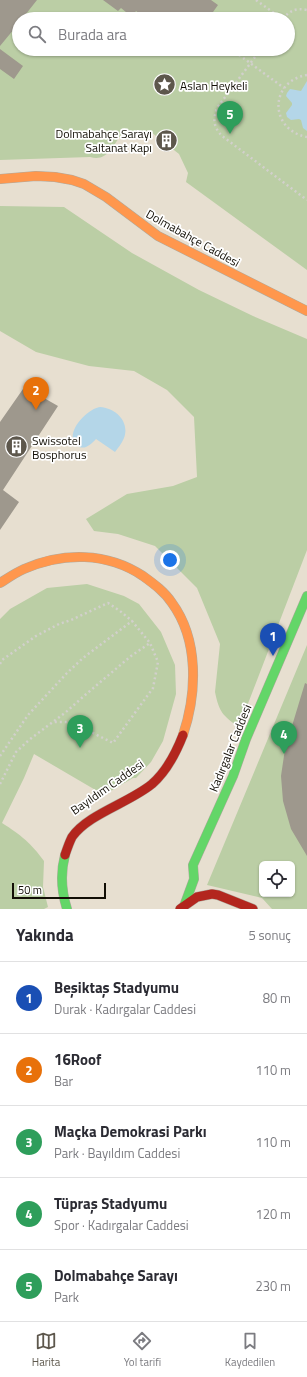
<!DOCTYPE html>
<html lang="tr">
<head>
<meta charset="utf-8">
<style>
  :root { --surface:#fff; --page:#f7f7f7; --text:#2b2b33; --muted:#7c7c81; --line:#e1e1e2; --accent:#5d574c }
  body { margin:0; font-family:"Titillium Web",sans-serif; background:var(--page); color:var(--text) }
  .controls { position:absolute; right:12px; bottom:12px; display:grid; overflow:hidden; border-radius:6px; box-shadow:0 1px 3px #0004 }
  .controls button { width:36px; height:36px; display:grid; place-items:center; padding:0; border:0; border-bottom:1px solid var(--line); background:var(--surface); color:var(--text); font:20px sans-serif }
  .scale { position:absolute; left:12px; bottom:10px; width:94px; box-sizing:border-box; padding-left:4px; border:2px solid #120e05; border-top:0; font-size:11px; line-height:14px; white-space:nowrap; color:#120e05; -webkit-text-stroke:3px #fff; paint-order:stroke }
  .you { position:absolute; left:170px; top:560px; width:14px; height:14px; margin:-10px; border:3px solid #fff; border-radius:50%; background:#1a73e8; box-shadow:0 0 0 6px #1a73e833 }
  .badge { display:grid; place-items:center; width:26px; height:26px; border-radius:50%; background:var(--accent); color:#fff; font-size:13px; font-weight:700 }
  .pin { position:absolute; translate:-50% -33px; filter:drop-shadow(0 1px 2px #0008) }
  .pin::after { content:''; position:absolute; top:21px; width:14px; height:12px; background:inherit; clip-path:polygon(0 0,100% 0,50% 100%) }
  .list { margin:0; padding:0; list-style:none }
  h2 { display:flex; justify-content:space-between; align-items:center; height:52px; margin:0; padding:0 16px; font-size:17px }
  h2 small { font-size:13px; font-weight:400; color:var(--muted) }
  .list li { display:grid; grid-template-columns:26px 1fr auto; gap:12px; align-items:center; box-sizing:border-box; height:72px; padding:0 16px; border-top:1px solid var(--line) }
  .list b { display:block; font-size:15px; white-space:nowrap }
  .list p { margin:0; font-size:13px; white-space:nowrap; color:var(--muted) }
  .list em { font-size:13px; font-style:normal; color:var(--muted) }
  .icon { flex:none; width:22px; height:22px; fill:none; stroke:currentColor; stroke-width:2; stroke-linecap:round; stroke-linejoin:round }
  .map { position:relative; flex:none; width:307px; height:909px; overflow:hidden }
  .search { position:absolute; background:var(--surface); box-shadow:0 1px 3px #0004; left:12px; right:12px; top:12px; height:44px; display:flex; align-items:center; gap:10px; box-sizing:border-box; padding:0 14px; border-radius:22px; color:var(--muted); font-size:15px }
  .sheet { height:412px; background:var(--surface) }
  nav { display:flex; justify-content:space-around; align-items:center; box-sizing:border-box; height:56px; border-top:1px solid var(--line); background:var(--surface); font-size:11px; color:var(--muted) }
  nav a { display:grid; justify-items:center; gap:2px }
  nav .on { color:var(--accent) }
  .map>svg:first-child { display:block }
</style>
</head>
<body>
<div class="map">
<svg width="307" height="909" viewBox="0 0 307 909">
  <rect width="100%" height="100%" fill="#e7dfd0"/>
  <path fill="#bbcea5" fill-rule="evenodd" d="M 0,0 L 307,0 L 307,270 L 186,182 L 188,173 L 179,154 L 151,132 L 132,132 L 126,139 L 121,135 C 112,147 107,162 90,157 L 0,160 ZM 19,19 L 288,19 L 288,49 L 19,49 Z
    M 0,206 L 64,207 L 132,253 L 199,290 L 253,316 L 307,339 L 307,550 L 239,727 C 223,716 219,712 215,692 L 220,644 L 197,588 L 155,546 L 118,534 L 94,531 L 86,519 L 127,494 L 173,486 L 197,477 L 194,417 L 167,390 L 134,371 L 89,366 L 36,352 L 0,331 Z
    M 87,584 L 124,596 L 139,604 L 161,632 L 175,665 L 176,694 L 163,741 L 151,762 L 136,778 L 133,778 L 104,795 L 34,754 L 24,778 L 2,823 C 21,835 31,843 44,861 L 43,887 L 48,907 L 44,909 L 0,909 L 0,619 L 10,609 L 47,588 Z
    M 307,645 L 307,909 L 272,909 L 262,898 L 207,885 ZM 262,864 L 292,864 L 292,894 L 262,894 Z"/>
  <path fill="#b4d6e8" d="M 307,81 L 307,131 L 303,128 L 301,120 L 299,119 L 291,120 L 287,117 L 286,113 L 292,105 L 292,103 L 286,96 L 287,93 L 290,89 L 301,91 Z
    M 100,407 C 116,408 130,422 124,438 C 122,443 118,448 115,452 L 96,439 C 89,447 80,453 73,440 C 70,427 88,409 100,407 Z"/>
  <path fill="#9e988d" d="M 0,0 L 37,0 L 22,19 L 19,19 L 19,23 L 0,46 Z
    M 103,0 L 211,0 L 218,5 L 208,19 L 147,19 L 136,11 L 132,17 L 121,8 L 118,11 Z
    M 0,49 L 23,66 L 14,79 L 0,69 Z
    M 31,385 L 37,389 L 37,394 L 58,406 L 3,490 L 19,502 L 0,530 L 0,422 L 23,389 Z
    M 305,683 L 307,684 L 307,856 L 291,829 L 283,801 L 281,776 L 285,749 Z"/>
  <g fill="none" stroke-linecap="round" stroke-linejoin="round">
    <defs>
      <path id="fast" d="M 65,855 C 60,874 61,890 67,909
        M 183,909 L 194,879 L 193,865 L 233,776 L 246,739 L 307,596"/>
      <path id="slow" d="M 0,179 L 36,176 L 55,177 L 72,180 L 84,184 L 106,197 L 158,236 L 307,311
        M 0,583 C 8,578 15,573 24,569 C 63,552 107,552 143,576 C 154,584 165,592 172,603 C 199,640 197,693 183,735"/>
      <path id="jam" d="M 65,855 C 67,849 69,843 72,837 C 88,814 129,803 152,784 C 167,771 176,753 183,735
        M 180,909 L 197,897 L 212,894 L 218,895 L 253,909"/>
    </defs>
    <use href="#fast" stroke="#afa99d" stroke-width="10"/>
    <use href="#slow" stroke="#afa99d" stroke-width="10"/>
    <use href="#jam" stroke="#afa99d" stroke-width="10"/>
    <path stroke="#d2d0cc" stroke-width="2.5" stroke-dasharray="2 3" stroke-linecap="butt" d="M 256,0 L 282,19
      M 283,19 C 290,10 296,8 307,10
      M 231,49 L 284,88
      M 261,49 L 217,108 C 213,120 213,126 222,136 L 307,200
      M 307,75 C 269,81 269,130 307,137
      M 0,664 L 2,660 L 36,636 L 59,624 L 71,620 L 108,603 L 120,611 L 132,621
      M 0,756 L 28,715 L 67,673 L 83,658 L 132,621 L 150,643 L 158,662 L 153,688 L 113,743 L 71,722 L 53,722
      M 0,784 L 16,752 L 29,740 L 66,712 L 84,696 L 131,656 L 150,643"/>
    <use href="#fast" stroke="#63d668" stroke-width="9"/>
    <use href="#slow" stroke="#ff974d" stroke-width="9"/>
    <use href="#jam" stroke="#b3261e" stroke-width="9"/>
  </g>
  <defs>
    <symbol id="sight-disc" viewBox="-11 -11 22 22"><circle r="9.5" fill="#5d574c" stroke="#fff"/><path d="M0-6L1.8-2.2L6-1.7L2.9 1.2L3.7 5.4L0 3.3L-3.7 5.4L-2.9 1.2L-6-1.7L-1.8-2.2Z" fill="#fff"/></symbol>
    <symbol id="building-disc" viewBox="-11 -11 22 22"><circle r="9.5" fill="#5d574c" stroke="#fff"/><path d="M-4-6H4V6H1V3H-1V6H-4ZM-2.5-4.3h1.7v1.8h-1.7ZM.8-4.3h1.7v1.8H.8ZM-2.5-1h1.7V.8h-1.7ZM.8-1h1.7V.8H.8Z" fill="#fff"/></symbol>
  </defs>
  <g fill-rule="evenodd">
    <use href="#sight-disc" x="152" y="72" width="25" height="25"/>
    <use href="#building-disc" x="154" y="128" width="25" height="25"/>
    <use href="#building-disc" x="4" y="434" width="25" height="25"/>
  </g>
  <g text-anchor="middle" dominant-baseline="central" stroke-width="3.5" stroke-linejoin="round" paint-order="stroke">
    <g font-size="12" fill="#120e05" stroke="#fff" text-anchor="start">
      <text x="180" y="85">Aslan Heykeli</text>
      <text x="152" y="133" text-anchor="end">Dolmabahçe Sarayı<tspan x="152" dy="14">Saltanat Kapı</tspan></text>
      <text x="32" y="440">Swissotel<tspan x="32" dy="14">Bosphorus</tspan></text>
    </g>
    <g font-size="12" fill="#120e05" stroke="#fff">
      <text transform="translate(193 238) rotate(29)">Dolmabahçe Caddesi</text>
      <text transform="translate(230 748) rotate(-68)">Kadırgalar Caddesi</text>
      <text transform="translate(107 787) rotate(-35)">Bayıldım Caddesi</text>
    </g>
  </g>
</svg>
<div class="controls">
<button><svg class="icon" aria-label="locate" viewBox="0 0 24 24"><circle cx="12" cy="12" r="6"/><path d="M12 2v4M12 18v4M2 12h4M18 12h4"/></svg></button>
</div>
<div class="scale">50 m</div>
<div class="you"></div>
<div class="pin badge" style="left:273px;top:656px;background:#1a4fb4">1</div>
<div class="pin badge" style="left:36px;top:410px;background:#e8710a">2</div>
<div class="pin badge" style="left:80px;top:748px;background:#2e9e5b">3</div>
<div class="pin badge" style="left:284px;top:754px;background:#2e9e5b">4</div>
<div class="pin badge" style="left:230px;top:134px;background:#2e9e5b">5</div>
<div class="search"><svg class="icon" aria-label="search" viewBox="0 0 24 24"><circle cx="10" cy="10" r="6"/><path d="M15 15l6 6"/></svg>Burada ara</div>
</div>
<section class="sheet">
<h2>Yakında<small>5 sonuç</small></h2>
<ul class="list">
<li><span class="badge" style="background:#1a4fb4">1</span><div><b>Beşiktaş Stadyumu</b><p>Durak · Kadırgalar Caddesi</p></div><em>80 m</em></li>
<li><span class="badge" style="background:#e8710a">2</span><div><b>16Roof</b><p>Bar</p></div><em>110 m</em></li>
<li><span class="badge" style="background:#2e9e5b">3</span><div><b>Maçka Demokrasi Parkı</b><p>Park · Bayıldım Caddesi</p></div><em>110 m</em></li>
<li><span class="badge" style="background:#2e9e5b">4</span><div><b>Tüpraş Stadyumu</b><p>Spor · Kadırgalar Caddesi</p></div><em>120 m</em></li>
<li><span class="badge" style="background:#2e9e5b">5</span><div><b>Dolmabahçe Sarayı</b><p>Park</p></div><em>230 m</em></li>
</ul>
</section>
<nav>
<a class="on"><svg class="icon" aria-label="map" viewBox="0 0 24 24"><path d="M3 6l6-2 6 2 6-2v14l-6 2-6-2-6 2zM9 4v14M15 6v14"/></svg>Harita</a>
<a><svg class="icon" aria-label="directions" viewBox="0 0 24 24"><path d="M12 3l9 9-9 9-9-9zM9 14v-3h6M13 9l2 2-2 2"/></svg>Yol tarifi</a>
<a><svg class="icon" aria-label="saved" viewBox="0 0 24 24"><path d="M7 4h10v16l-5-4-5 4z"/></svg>Kaydedilen</a>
</nav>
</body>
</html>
